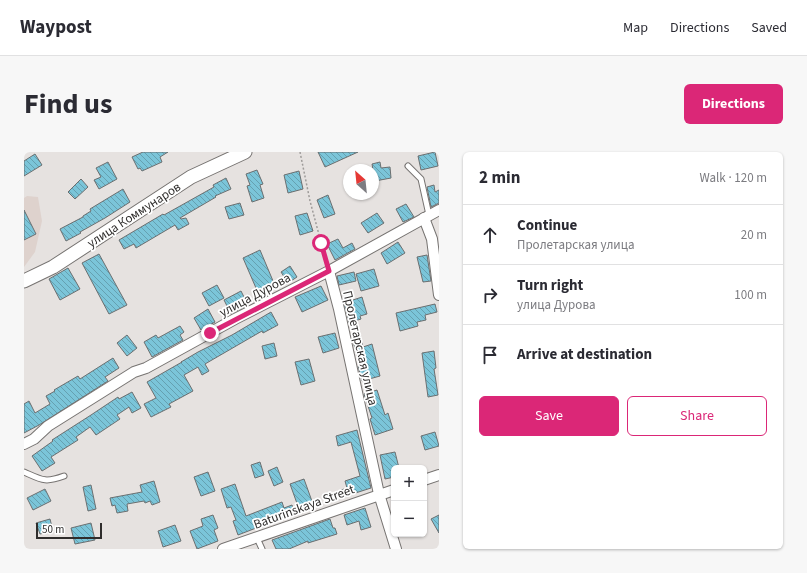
<!DOCTYPE html>
<meta charset="utf-8">
<style>
body{margin:0;font-family:"Source Sans 3",sans-serif;background:#f7f7f7;color:#2b2b33}
.controls{position:absolute;right:12px;bottom:12px;display:grid;overflow:hidden;border-radius:6px;box-shadow:0 1px 3px #0004}
.controls button{width:36px;height:36px;display:grid;place-items:center;padding:0;border:0;border-bottom:1px solid #e1e1e2;background:#fff;color:#2b2b33;font:20px sans-serif}
.compass{position:absolute;left:319px;top:12px;width:36px;height:36px;border-radius:50%;background:#fff;box-shadow:0 1px 3px #0004;rotate:333deg}
.scale{position:absolute;left:12px;bottom:10px;width:66px;box-sizing:border-box;padding-left:4px;border:2px solid #2f2d2c;border-top:0;font-size:11px;line-height:14px;white-space:nowrap;color:#2f2d2c;-webkit-text-stroke:3px #fff;paint-order:stroke}
.stop{position:absolute;width:12px;height:12px;margin:-9px;border:3px solid #db2777;border-radius:50%;background:#fff}
.stop.end{background:#db2777;border-color:#fff;box-shadow:0 1px 4px #0008}
.list{margin:0;padding:0;list-style:none}
h2{display:flex;justify-content:space-between;align-items:center;height:52px;margin:0;padding:0 16px;font-size:17px}
h2 small{font-size:13px;font-weight:400;color:#7c7c81}
.list li{display:grid;grid-template-columns:26px 1fr auto;gap:12px;align-items:center;box-sizing:border-box;height:60px;padding:0 16px;border-top:1px solid #e1e1e2}
.list b{display:block;font-size:15px;white-space:nowrap}
.list p{margin:0;font-size:13px;white-space:nowrap;color:#7c7c81}
.list em{font-size:13px;font-style:normal;color:#7c7c81}
.actions{display:flex;gap:8px;padding:12px 16px}
.actions a{flex:1;padding:9px 0;border:1px solid #db2777;border-radius:6px;text-align:center;font-size:14px;color:#db2777}
.actions .main{background:#db2777;color:#fff}
.icon{flex:none;width:22px;height:22px;fill:none;stroke:currentColor;stroke-width:2;stroke-linecap:round;stroke-linejoin:round}
.map{position:relative;flex:none;width:415px;height:397px;overflow:hidden;border-radius:6px}
header{display:flex;align-items:center;gap:24px;box-sizing:border-box;height:56px;padding:0 20px;background:#fff;border-bottom:1px solid #e1e1e2}
header strong{font-size:19px}
nav{display:flex;gap:22px;margin-inline-start:auto;font-size:14px}
.intro{display:flex;align-items:center;justify-content:space-between;box-sizing:border-box;height:96px;padding:0 24px}
h1{margin:0;font-size:28px}
.button{padding:10px 18px;border-radius:6px;background:#db2777;color:#fff;font-size:14px;font-weight:700}
main{display:flex;gap:24px;padding:0 24px}
aside{flex:1;background:#fff;border-radius:6px;box-shadow:0 1px 3px #0004}
.map>svg:first-child{display:block}
.built{fill:#ded2cd}
.building{fill:url(#building-back-hatch);stroke:#6b6f70}
.lines{fill:none;stroke-linecap:round;stroke-linejoin:round}
.service-casing{stroke:#777472;stroke-width:7}
.minor-casing{stroke:#777472;stroke-width:12}
.tertiary-casing{stroke:#777472;stroke-width:15}
.path{stroke:#9e9b99;stroke-width:1.5;stroke-dasharray:2 2;stroke-linecap:butt}
.service{stroke:#fff;stroke-width:5}
.minor{stroke:#fff;stroke-width:10}
.tertiary{stroke:#fff;stroke-width:13}
.route{stroke:#db2777;stroke-width:5}
.labels{text-anchor:middle;dominant-baseline:central;stroke-width:3.5;stroke-linejoin:round;paint-order:stroke}
.street-label{font-size:13px;fill:#2f2d2c;stroke:#fff}
</style>
<header>
<strong>Waypost</strong>
<nav><a>Map</a><a>Directions</a><a>Saved</a></nav>
</header>
<div class="intro"><h1>Find us</h1><a class="button">Directions</a></div>
<main>
<div class="map">
<svg width="415" height="397" viewBox="0 0 415 397">
<defs>
<pattern id="building-back-hatch" width="6" height="6" patternUnits="userSpaceOnUse"><rect width="6" height="6" fill="#7bc5d9"/><path d="M-1 5l2 2M0 0l6 6M5-1l2 2" fill="none" stroke="#65a0b0"/></pattern>
</defs>
<rect width="100%" height="100%" fill="#e6e2e0"/>
<polygon class="built" points="3,44 14,45 18,69 11,100 0,115 0,46"/>
<g class="building">
<polygon points="119,0 144,0 136,5 138,10 118,19 116,16 114,17 108,5"/>
<polygon points="294,0 334,0 301,15"/>
<polygon points="411,0 414,14 397,18 394,4"/>
<polygon points="11,2 18,13 0,24 0,9"/>
<polygon points="84,10 93,27 75,37 70,28 77,25 72,16"/>
<polygon points="356,10 357,16 366,15 367,26 351,29 348,12"/>
<polygon points="233,18 239,32 236,33 240,46 228,50 223,34 226,33 222,22"/>
<polygon points="275,19 279,37 264,41 260,23"/>
<polygon points="202,26 207,37 191,44 192,45 156,66 157,67 162,66 165,72 154,78 151,73 112,96 110,92 100,97 95,88 139,62 140,63 190,35 189,33"/>
<polygon points="57,27 64,35 51,47 44,40"/>
<polygon points="410,33 411,40 415,38 415,51 407,55 403,35"/>
<polygon points="99,37 106,50 81,66 56,80 57,81 42,89 36,77 59,65 59,64 67,59 66,57"/>
<polygon points="304,43 311,62 300,66 293,48"/>
<polygon points="216,51 220,63 205,67 201,55"/>
<polygon points="382,52 390,65 379,70 372,57"/>
<polygon points="0,58 12,82 0,88"/>
<polygon points="283,61 289,79 276,83 271,64"/>
<polygon points="353,61 360,71 344,81 337,71"/>
<polygon points="314,87 319,96 328,91 331,97 311,108 303,92"/>
<polygon points="374,90 381,101 363,112 357,101"/>
<polygon points="236,98 252,136 235,143 219,106"/>
<polygon points="75,102 103,153 85,162 58,111"/>
<polygon points="403,103 407,129 399,130 393,105"/>
<polygon points="266,114 273,125 264,131 257,120"/>
<polygon points="44,116 56,137 36,148 25,127"/>
<polygon points="350,117 355,134 337,139 332,122"/>
<polygon points="330,120 332,129 315,133 313,124"/>
<polygon points="193,133 200,146 185,154 178,141"/>
<polygon points="297,134 304,148 278,160 271,145"/>
<polygon points="217,139 224,153 207,162 200,148"/>
<polygon points="338,145 343,162 336,164 337,167 325,171 320,151"/>
<polygon points="411,152 413,160 401,163 402,168 393,170 394,174 376,179 372,161"/>
<polygon points="184,157 191,170 177,178 170,166"/>
<polygon points="247,160 254,173 239,181 238,179 181,212 185,219 178,223 174,215 160,223 169,239 145,252 147,255 127,265 120,252 132,246 123,230 158,210 157,210 174,200 208,183"/>
<polygon points="156,174 160,180 156,183 159,188 128,205 120,190 132,183 134,186"/>
<polygon points="311,181 315,196 299,201 294,185"/>
<polygon points="103,183 113,196 103,204 93,191"/>
<polygon points="336,183 339,195 348,192 356,224 338,229 334,214 336,213 328,186"/>
<polygon points="250,191 253,204 241,207 238,194"/>
<polygon points="410,199 412,216 410,217 414,243 404,245 398,201"/>
<polygon points="89,206 95,216 81,225 84,229 15,273 0,281 0,252 5,249 11,261 26,252 22,244 31,239 30,238 54,224 56,227"/>
<polygon points="285,207 291,229 277,233 271,210"/>
<polygon points="353,238 361,263 364,261 369,277 351,283 346,267 348,266 340,242"/>
<polygon points="108,240 117,256 108,261 105,255 93,263 96,267 72,283 66,275 52,285 54,288 27,305 31,311 18,319 8,304 29,289 28,288 67,263 94,245 95,247"/>
<polygon points="333,278 347,336 319,345 317,338 323,336 321,329 336,324 327,290 314,294 312,284"/>
<polygon points="411,280 415,294 401,298 397,284"/>
<polygon points="371,300 375,316 370,316 370,325 361,327 356,303"/>
<polygon points="236,310 240,323 231,326 227,313"/>
<polygon points="253,315 259,330 250,334 244,319"/>
<polygon points="184,320 191,339 177,344 170,325"/>
<polygon points="280,327 289,352 275,357 266,332"/>
<polygon points="130,329 136,350 128,353 126,349 121,351 120,349 103,352 104,359 93,361 91,353 88,354 86,346 118,340 116,333"/>
<polygon points="211,332 222,364 258,350 260,356 268,353 271,361 214,383 209,369 212,368 207,355 203,356 197,337"/>
<polygon points="67,333 72,357 64,359 59,335"/>
<polygon points="21,337 27,349 9,358 3,346"/>
<polygon points="341,356 347,375 337,378 335,369 323,373 320,363"/>
<polygon points="189,363 194,376 190,378 194,389 173,397 166,379 179,374 177,367"/>
<polygon points="415,363 415,381 407,367"/>
<polygon points="26,367 29,379 16,382 12,371"/>
<polygon points="306,367 309,376 311,376 313,382 284,391 284,389 265,397 252,397 248,388"/>
<polygon points="67,371 71,388 51,392 47,376"/>
<polygon points="151,373 157,389 139,395 134,379"/>
</g>
<g class="lines">
<g class="service-casing">
<g id="service">
<polyline points="384,14 397,27 405,63"/>
<path d="M 0,320 C 18,328 21,331 40,324"/>
<polyline points="233,386 238,397"/>
</g>
</g>
<g class="minor-casing">
<g id="minor">
<polyline points="400,66 408,87 415,143"/>
<polyline points="305,119 315,157 355,342 372,397"/>
<polyline points="0,292 10,287 24,274 110,220 122,216 211,167 305,119 415,58"/>
<polyline points="400,328 415,323"/>
<polyline points="199,397 370,338"/>
</g>
</g>
<g class="tertiary-casing">
<polyline id="tertiary" points="0,129 29,115 167,25 221,0"/>
</g>
<polyline class="path" points="276,0 286,49 302,109"/>
<use href="#service" class="service"/>
<use href="#minor" class="minor"/>
<use href="#tertiary" class="tertiary"/>
</g>
<g class="lines">
<polyline class="route" points="186,181 305,119 297,91"/>
</g>
<g class="labels">
<g class="street-label">
<text transform="translate(110 63) rotate(-33)">улица Коммунаров</text>
<text transform="translate(231 143) rotate(-28)">улица Дурова</text>
<text transform="translate(336 196) rotate(77)">Пролетарская улица</text>
<text transform="translate(280 355) rotate(-20)">Baturinskaya Street</text>
</g>
</g>
</svg>
<div class="controls">
<button>+</button>
<button>−</button>
</div>
<svg class="compass" viewBox="-18 -18 36 36"><path d="M0-13l5 13h-10z" fill="#e53935"/><path d="M0 13l5-13h-10z" fill="#7c7c81"/></svg>
<div class="scale">50 m</div>
<div class="stop" style="left:297px;top:91px"></div>
<div class="stop end" style="left:186px;top:181px"></div>
</div>
<aside>
<h2>2 min<small>Walk · 120 m</small></h2>
<ul class="list">
<li><svg class="icon" aria-label="ahead" viewBox="0 0 24 24"><path d="M12 20V5M6 11l6-6 6 6"/></svg><div><b>Continue</b><p>Пролетарская улица</p></div><em>20 m</em></li>
<li><svg class="icon" aria-label="right" viewBox="0 0 24 24"><path d="M7 20v-9h11M14 6l5 5-5 5"/></svg><div><b>Turn right</b><p>улица Дурова</p></div><em>100 m</em></li>
<li><svg class="icon" aria-label="arrive" viewBox="0 0 24 24"><path d="M6 21V4h12l-3 4 3 4H6"/></svg><div><b>Arrive at destination</b></div></li>
</ul>
<div class="actions"><a class="main">Save</a><a>Share</a></div>
</aside>
</main>
